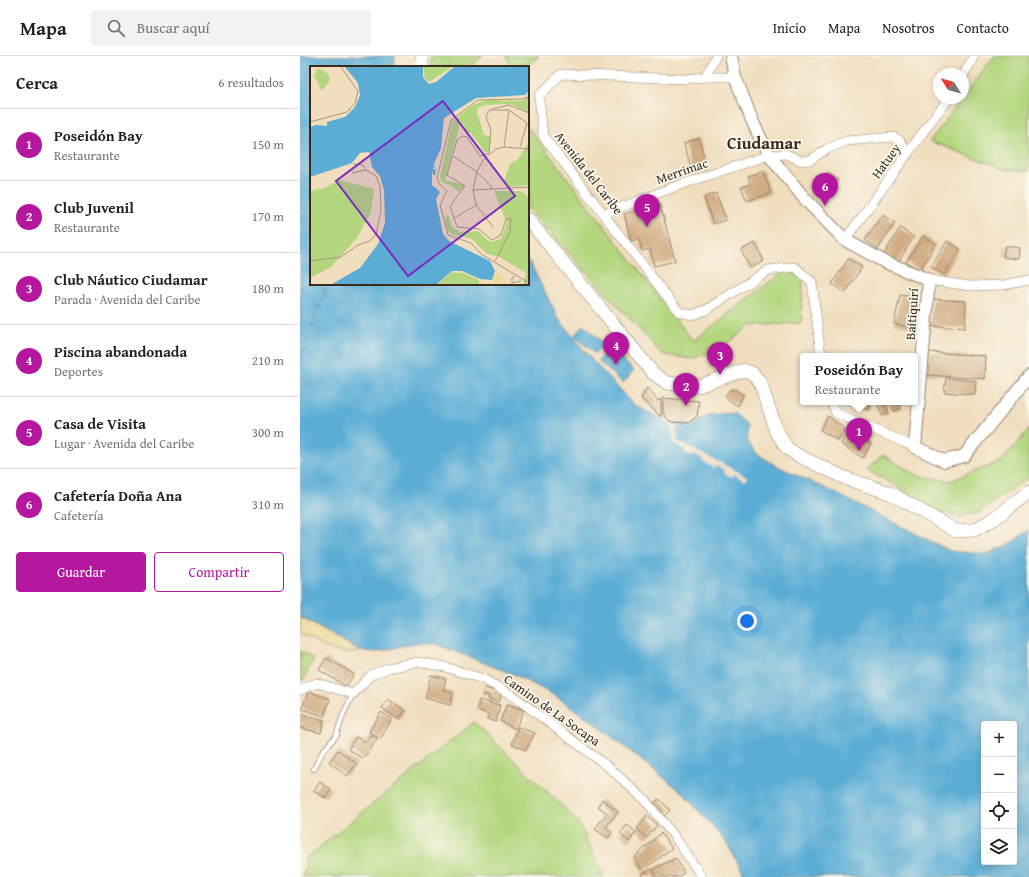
<!DOCTYPE html>
<html lang="es">
<meta charset="utf-8">
<style>
body{margin:0;font-family:"Gentium Book Plus",serif;background:#f2f2f2;color:#222}
.controls{position:absolute;right:12px;bottom:12px;display:grid;overflow:hidden;border-radius:4px;box-shadow:0 2px 10px #0003}
.controls button{width:36px;height:36px;display:grid;place-items:center;padding:0;border:0;border-bottom:1px solid #e0e0e0;background:#fff;color:#222;font:20px sans-serif}
.compass{position:absolute;left:633px;top:12px;width:36px;height:36px;border-radius:50%;background:#fff;box-shadow:0 2px 10px #0003;rotate:307deg}
.you{position:absolute;left:447px;top:565px;width:14px;height:14px;margin:-10px;border:3px solid #fff;border-radius:50%;background:#1a73e8;box-shadow:0 0 0 6px #1a73e833}
.badge{display:grid;place-items:center;width:26px;height:26px;border-radius:50%;background:#b5179e;color:#fff;font-size:13px;font-weight:700}
.pin{position:absolute;translate:-50% -33px;filter:drop-shadow(0 1px 2px #0008)}
.pin::after{content:'';position:absolute;top:21px;width:14px;height:12px;background:inherit;clip-path:polygon(0 0,100% 0,50% 100%)}
.popup{position:absolute;left:500px;top:297px;width:118px;height:52px;box-sizing:border-box;display:grid;place-content:center;border-radius:4px;background:#fff;filter:drop-shadow(0 1px 3px #0005);font-size:13px;white-space:nowrap;color:#767676}
.popup b{font-size:15px;color:#222}
.popup::after{content:'';position:absolute;left:50%;top:100%;margin-left:-8px;border:8px solid transparent;border-top-color:#fff}
.list{margin:0;padding:0;list-style:none}
h2{display:flex;justify-content:space-between;align-items:center;height:52px;margin:0;padding:0 16px;font-size:17px}
h2 small{font-size:13px;font-weight:400;color:#767676}
.list li{display:grid;grid-template-columns:26px 1fr auto;gap:12px;align-items:center;box-sizing:border-box;height:72px;padding:0 16px;border-top:1px solid #e0e0e0}
.list b{display:block;font-size:15px;white-space:nowrap}
.list p{margin:0;font-size:13px;white-space:nowrap;color:#767676}
.list em{font-size:13px;font-style:normal;color:#767676}
.actions{display:flex;gap:8px;padding:12px 16px}
.actions a{flex:1;padding:9px 0;border:1px solid #b5179e;border-radius:4px;text-align:center;font-size:14px;color:#b5179e}
.actions .main{background:#b5179e;color:#fff}
.icon{flex:none;width:22px;height:22px;fill:none;stroke:currentColor;stroke-width:2;stroke-linecap:round;stroke-linejoin:round}
.map{position:relative;flex:none;width:729px;height:821px;overflow:hidden}
header{display:flex;align-items:center;gap:24px;box-sizing:border-box;height:56px;padding:0 20px;background:#fff;border-bottom:1px solid #e0e0e0}
header strong{font-size:19px}
nav{display:flex;gap:22px;margin-inline-start:auto;font-size:14px}
.search{width:280px;height:36px;background:#f2f2f2;display:flex;align-items:center;gap:10px;box-sizing:border-box;padding:0 14px;border-radius:4px;color:#767676;font-size:15px}
main{display:flex}
aside{flex:1;background:#fff}
.map>svg:first-child{display:block}
.green{fill:#b3d67e;stroke:#77804e}
.sand{fill:#eeda9e;stroke:#94825e}
.water{fill:#5badd6;stroke:#4b6c7a;fill-rule:evenodd}
.pier{fill:#f0debe}
.lines{fill:none;stroke-linecap:round;stroke-linejoin:round}
.ferry{stroke:#46585e;stroke-width:1;stroke-dasharray:5 4;stroke-linecap:butt}
.building{fill:#d1ad84}
.service-casing{stroke:#96846e;stroke-width:6}
.minor-casing{stroke:#96846e;stroke-width:10}
.tertiary-casing{stroke:#96846e;stroke-width:14}
.secondary-casing{stroke:#96846e;stroke-width:14}
.service{stroke:#fff;stroke-width:4.5}
.minor{stroke:#fff;stroke-width:9}
.tertiary{stroke:#fff;stroke-width:12}
.secondary{stroke:#fff;stroke-width:13}
.labels{text-anchor:middle;dominant-baseline:central;stroke-width:3.5;stroke-linejoin:round;paint-order:stroke}
.street-label{font-size:13px;fill:#3b2a1e;stroke:#fbf7ec}
.district-label{font-size:17px;font-weight:bold;fill:#3b2a1e;stroke:#fbf7ec}
.inset-river{fill:none;stroke:#5badd6;stroke-width:2}
.inset-road{fill:none;stroke:#a8967e;stroke-width:1}
.view{fill:#7b2cbf;fill-opacity:0.15;stroke:#7b2cbf;stroke-width:2}
.inset-edge{fill:none;stroke:#3b2a1e;stroke-width:2}
</style>
<header>
<strong>Mapa</strong>
<div class="search"><svg class="icon" aria-label="search" viewBox="0 0 24 24"><circle cx="10" cy="10" r="6"/><path d="M15 15l6 6"/></svg>Buscar aquí</div>
<nav><a>Inicio</a><a>Mapa</a><a>Nosotros</a><a>Contacto</a></nav>
</header>
<main>
<aside>
<h2>Cerca<small>6 resultados</small></h2>
<ul class="list">
<li><span class="badge">1</span><div><b>Poseidón Bay</b><p>Restaurante</p></div><em>150 m</em></li>
<li><span class="badge">2</span><div><b>Club Juvenil</b><p>Restaurante</p></div><em>170 m</em></li>
<li><span class="badge">3</span><div><b>Club Náutico Ciudamar</b><p>Parada · Avenida del Caribe</p></div><em>180 m</em></li>
<li><span class="badge">4</span><div><b>Piscina abandonada</b><p>Deportes</p></div><em>210 m</em></li>
<li><span class="badge">5</span><div><b>Casa de Visita</b><p>Lugar · Avenida del Caribe</p></div><em>300 m</em></li>
<li><span class="badge">6</span><div><b>Cafetería Doña Ana</b><p>Cafetería</p></div><em>310 m</em></li>
</ul>
<div class="actions"><a class="main">Guardar</a><a>Compartir</a></div>
</aside>
<div class="map">
<svg width="729" height="821" viewBox="0 0 729 821">
<rect width="100%" height="100%" fill="#fbf7ec"/>
<filter id="ink" filterUnits="userSpaceOnUse"><feTurbulence type="fractalNoise" baseFrequency=".025" numOctaves="2"/><feDisplacementMap in="SourceGraphic" scale="8" xChannelSelector="R" yChannelSelector="G"/><feConvolveMatrix kernelMatrix="1 2 1 2 8 2 1 2 1" color-interpolation-filters="sRGB"/></filter>
<filter id="wash" filterUnits="userSpaceOnUse"><feTurbulence type="fractalNoise" baseFrequency=".012" numOctaves="4" result="noise"/><feDisplacementMap in="SourceGraphic" scale="16" xChannelSelector="R" yChannelSelector="G"/><feGaussianBlur stdDeviation="0.9" result="paint"/><feColorMatrix in="noise" values="0 0 0 0 0 0 0 0 0 0 0 0 0 0 0 0 0 1.4 0 .05"/><feComposite in="paint" operator="in"/></filter>
<g filter="url(#wash)">
<rect width="100%" height="100%" fill="#f0debe"/>
<g class="green">
<polygon points="131,0 183,0 170,11 131,11"/>
<polygon points="206,0 239,0 230,7 211,10"/>
<polygon points="694,0 729,0 729,115 704,113 630,85"/>
<polygon points="228,71 393,285 489,211 503,224 501,267 450,270 420,293 391,303 362,298 228,153"/>
<polygon points="729,373 729,421 679,456 661,461 636,456 595,429 566,414 583,399 616,419 650,425 702,405"/>
<polygon points="0,595 14,603 3,624 0,623"/>
<polygon points="174,666 278,765 304,821 3,821 6,802"/>
</g>
<path class="sand" d="M 0,561 L 61,595 C 43,603 15,587 0,577 Z"/>
<g class="water">
<path d="M 0,0 L 95,0 L 94,11 L 11,11 L 11,228 L 228,228 L 228,203 L 258,262 L 292,304 L 336,350 L 371,368 L 380,365 L 390,371 L 409,359 L 434,357 L 447,369 L 447,385 L 456,397 L 475,409 L 529,434 L 650,495 L 686,498 L 708,489 L 729,474 L 729,821 L 446,821 L 426,786 L 382,736 L 294,667 L 256,640 L 215,619 L 136,588 L 115,587 L 77,596 L 61,595 L 0,561 ZM 684,668 L 714,668 L 714,806 L 684,806 Z"/>
<polygon points="283,269 304,288 295,298 274,280"/>
<polygon points="309,292 334,314 323,327 298,305"/>
</g>
<polygon class="pier" points="375,367 377,385 448,421 445,424 434,418 432,421 424,417 425,414 416,409 414,412 402,405 403,403 394,398 392,401 384,396 385,394 374,388 371,368"/>
<g class="lines">
<g class="ferry">
<polyline points="0,87 11,87"/>
<polyline points="0,305 27,228"/>
</g>
</g>
<g id="blocks">
<g class="building">
<polygon points="399,82 407,112 392,116 384,87"/>
<polygon points="463,115 471,137 447,145 441,131 450,128 448,120"/>
<polygon points="527,116 538,124 527,139 516,131"/>
<polygon points="416,137 426,164 413,168 404,141"/>
<polygon points="360,148 375,205 354,210 350,193 342,195 339,183 331,185 324,158"/>
<polygon points="582,159 595,167 578,193 565,184"/>
<polygon points="600,172 614,181 598,206 584,198"/>
<polygon points="623,180 636,188 620,214 606,206"/>
<polygon points="647,185 660,193 644,219 631,211"/>
<polygon points="455,187 464,205 450,212 441,194"/>
<polygon points="705,190 720,192 719,203 703,201"/>
<polygon points="548,203 562,211 545,237 532,228"/>
<polygon points="600,239 615,241 609,271 594,268"/>
<polygon points="632,243 666,245 665,272 630,270"/>
<polygon points="629,296 686,300 685,323 627,319"/>
<polygon points="646,322 676,325 675,339 644,336"/>
<polygon points="347,332 358,345 361,343 361,361 341,342"/>
<polygon points="434,333 443,339 438,350 425,341 429,334"/>
<polygon points="363,342 399,345 397,360 388,367 371,366 363,358"/>
<polygon points="557,346 571,346 569,354 556,352"/>
<polygon points="577,346 585,346 589,357 582,360"/>
<polygon points="591,346 599,346 601,353 593,355"/>
<polygon points="528,360 545,373 538,385 520,374"/>
<polygon points="546,377 571,387 563,402 541,388"/>
<polygon points="26,602 54,618 46,630 19,614"/>
<polygon points="131,619 146,623 143,634 153,637 150,649 125,642"/>
<polygon points="184,632 202,637 199,646 188,643 189,640 182,638"/>
<polygon points="8,635 30,643 24,660 2,653"/>
<polygon points="88,643 105,654 99,664 82,652"/>
<polygon points="179,644 200,649 196,666 187,663 188,658 177,654"/>
<polygon points="207,648 224,654 215,673 200,665"/>
<polygon points="81,656 92,663 80,683 69,676"/>
<polygon points="0,658 24,664 21,677 0,672"/>
<polygon points="218,671 235,677 226,694 212,688"/>
<polygon points="70,679 77,683 63,703 48,693 56,681 65,686"/>
<polygon points="38,694 57,708 47,720 29,706"/>
<polygon points="20,726 31,733 26,742 14,735"/>
<polygon points="302,743 318,756 306,771 312,776 308,782 295,773 307,757 298,750"/>
<polygon points="359,743 370,754 363,761 351,749"/>
<polygon points="347,760 357,769 347,782 337,773"/>
<polygon points="327,769 336,776 329,786 320,778"/>
<polygon points="361,777 372,792 342,815 335,801"/>
<polygon points="376,802 384,817 377,821 357,821 353,813"/>
<polygon points="351,813 355,821 344,821 342,818"/>
</g>
</g>
</g>
<g filter="url(#ink)">
<use href="#blocks" fill-opacity="0" stroke="#96846e" stroke-width="1"/>
<g class="lines">
<g class="service-casing">
<polyline id="service" points="14,713 23,695 36,680 43,659 53,638"/>
</g>
<g class="minor-casing">
<g id="minor">
<polyline points="416,0 405,21 385,23 261,18 239,40 243,80 379,256 393,259 406,254 468,214 495,211 512,226 521,300"/>
<polyline points="663,20 674,0"/>
<polyline points="405,21 435,21"/>
<polyline points="304,158 374,131 469,99 486,98 501,105 510,104 527,93 546,85 593,81 600,85 607,97"/>
<polyline points="545,184 637,57 650,42"/>
<polyline points="629,224 670,230 704,229 729,224"/>
<polyline points="531,346 536,357 615,391"/>
<polyline points="0,634 17,627 53,638 71,619 88,612 118,606 145,611 183,623 212,639 307,710 345,744 374,780 402,821"/>
</g>
</g>
<g class="tertiary-casing">
<polyline id="tertiary" points="431,0 435,21 454,69 469,99 505,143 545,184 585,206 629,224 615,391 644,405 664,400 729,320"/>
</g>
<g class="secondary-casing">
<g id="secondary">
<polyline points="122,0 122,11"/>
<polyline points="228,163 353,317 367,327 399,330 444,314 452,317 460,326 477,376 487,392 497,399 545,422 590,437 656,475 674,474 694,463 729,436"/>
</g>
</g>
<use href="#service" class="service"/>
<use href="#minor" class="minor"/>
<use href="#tertiary" class="tertiary"/>
<use href="#secondary" class="secondary"/>
</g>
</g>
<g class="labels">
<g class="street-label">
<text transform="translate(586 105) rotate(-54)">Hatuey</text>
<text transform="translate(382 115) rotate(-19)">Merrimac</text>
<text transform="translate(289 117) rotate(52)">Avenida del Caribe</text>
<text transform="translate(612 258) rotate(-86)">Baitiquirí</text>
<text transform="translate(252 654) rotate(35)">Camino de La Socapa</text>
</g>
<g class="district-label">
<text x="464" y="86">Ciudamar</text>
</g>
</g>
<g transform="translate(10 10)">
<rect width="219" height="219" fill="#f0debe"/>
<path d="M 114,1 L 142,1 L 119,16 L 114,10 ZM 8,2 L 18,8 L 20,14 L 12,25 L 4,9 ZM 219,27 L 219,47 L 201,38 L 175,39 L 168,42 L 167,47 L 174,69 L 180,70 L 180,85 L 175,87 L 161,67 L 155,66 L 154,60 L 150,58 L 135,114 L 154,119 L 154,122 L 148,126 L 142,120 L 132,116 L 130,111 L 142,55 L 163,39 L 176,34 L 213,35 ZM 217,79 L 219,79 L 219,119 L 199,121 L 194,115 L 200,98 L 208,93 ZM 30,114 L 64,123 L 61,146 L 47,172 L 21,201 L 0,212 L 0,125 L 14,122 ZM 184,125 L 210,125 L 216,128 L 219,134 L 219,218 L 213,218 L 216,207 L 190,191 L 177,188 L 162,173 L 141,168 L 136,163 L 135,149 L 139,150 L 142,161 L 150,166 L 168,165 L 180,176 L 191,173 L 197,157 ZM 142,206 L 153,207 L 169,214 L 169,218 L 128,218 Z" fill="#b3d67e"/>
<path d="M182 213a6 6 0 1 1 12 0a6 6 0 1 1-12 0Z" fill="#eeda9e"/>
<path d="M 35,1 L 113,1 L 113,11 L 119,18 L 126,16 L 144,1 L 219,1 L 219,25 L 215,29 L 166,32 L 134,52 L 131,82 L 124,98 L 126,103 L 123,100 L 123,103 L 126,104 L 125,109 L 123,109 L 122,104 L 122,119 L 130,126 L 126,133 L 133,168 L 139,175 L 180,195 L 185,205 L 182,214 L 170,213 L 152,205 L 142,205 L 127,218 L 22,218 L 50,202 L 68,178 L 75,157 L 74,124 L 70,110 L 62,101 L 59,86 L 50,87 L 42,97 L 0,111 L 0,61 L 6,59 L 17,60 L 17,56 L 35,51 L 45,41 L 50,29 L 48,17 Z" fill="#5badd6"/>
<path class="inset-river" d="M 19,61 L 40,94 L 46,83 L 52,78 L 130,53 L 105,22 L 95,1M 0,76 L 13,72 L 19,61"/>
<path class="inset-road" d="M 219,31 L 212,33 L 168,34 L 141,54 L 127,112 L 130,119 L 137,125 L 130,139 L 138,169 L 161,177 L 171,188 L 219,217M 182,43 L 199,39 L 219,47M 0,56 L 37,46 L 45,37 L 48,25 L 31,1M 194,81 L 199,44M 143,90 L 167,106 L 181,120 L 181,123M 42,107 L 56,104M 163,124 L 219,121M 143,153 L 166,139M 183,161 L 166,139 L 163,124 L 167,106 L 173,94 L 186,83 L 194,81 L 219,83M 0,195 L 31,191 L 48,179 L 60,175 L 66,168 L 71,145 L 70,120 L 66,110 L 56,104 L 53,99 L 43,98M 185,195 L 200,166 L 201,153 L 196,153 L 191,169 L 182,174 L 169,163 L 147,161 L 140,140 L 155,120 L 137,109 L 147,74 L 152,70 L 157,71 L 170,90 L 179,87 L 181,64 L 176,51 L 179,44 L 199,44 L 217,57 L 210,81M 205,210 L 202,212 L 202,217 L 211,215"/>
<path class="view" d="M 133,35 L 205,130 L 98,210 L 26,115 Z"/>
<rect width="219" height="219" class="inset-edge"/>
</g>
</svg>
<div class="controls">
<button>+</button>
<button>−</button>
<button><svg class="icon" aria-label="locate" viewBox="0 0 24 24"><circle cx="12" cy="12" r="6"/><path d="M12 2v4M12 18v4M2 12h4M18 12h4"/></svg></button>
<button><svg class="icon" aria-label="layers" viewBox="0 0 24 24"><path d="M12 4l9 5-9 5-9-5zM3 14l9 5 9-5"/></svg></button>
</div>
<svg class="compass" viewBox="-18 -18 36 36"><path d="M0-13l5 13h-10z" fill="#e53935"/><path d="M0 13l5-13h-10z" fill="#767676"/></svg>
<div class="you"></div>
<div class="pin badge" style="left:559px;top:395px">1</div>
<div class="popup"><b>Poseidón Bay</b>Restaurante</div>
<div class="pin badge" style="left:386px;top:350px">2</div>
<div class="pin badge" style="left:420px;top:319px">3</div>
<div class="pin badge" style="left:316px;top:309px">4</div>
<div class="pin badge" style="left:347px;top:171px">5</div>
<div class="pin badge" style="left:525px;top:150px">6</div>
</div>
</main>
